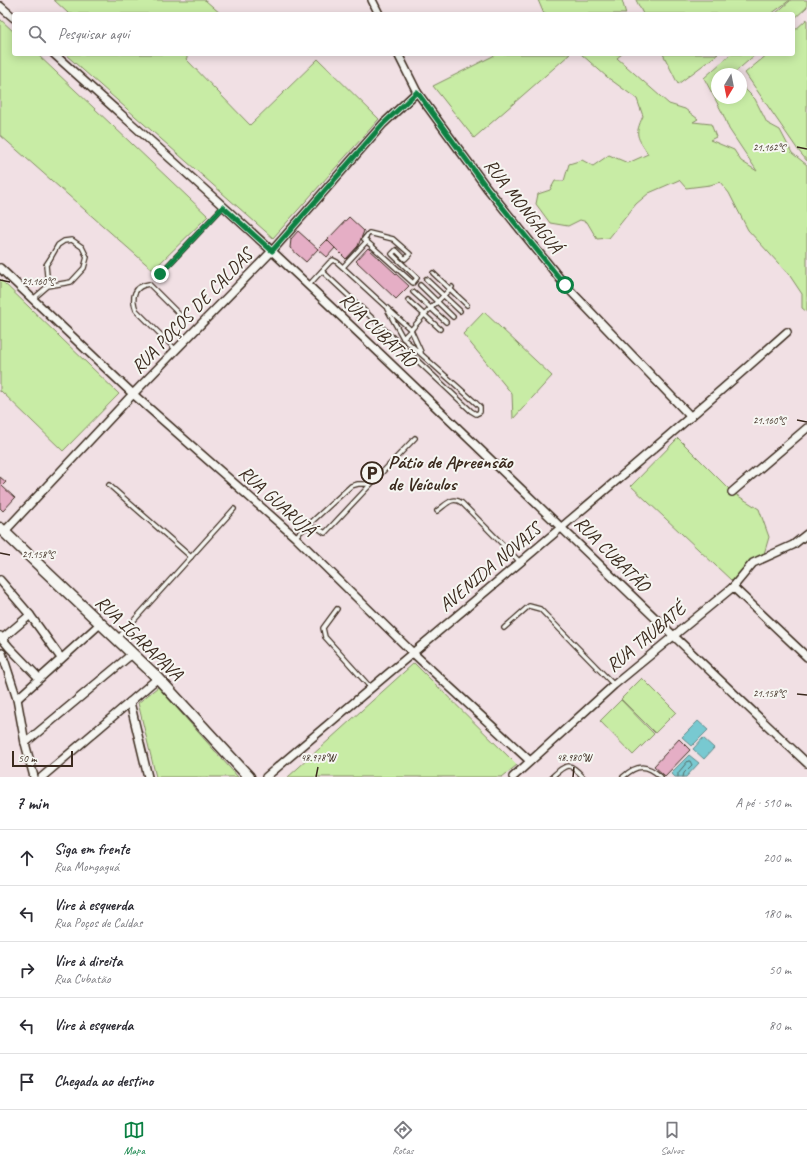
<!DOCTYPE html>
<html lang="pt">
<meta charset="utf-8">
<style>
body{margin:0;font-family:Caveat,sans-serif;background:#f7f7f7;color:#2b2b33}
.compass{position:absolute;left:711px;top:68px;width:36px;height:36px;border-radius:50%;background:#fff;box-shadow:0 2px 10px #0003;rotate:190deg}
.scale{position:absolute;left:12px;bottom:10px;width:61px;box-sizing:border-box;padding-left:4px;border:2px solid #3b2a1e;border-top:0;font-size:11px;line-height:14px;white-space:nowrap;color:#3b2a1e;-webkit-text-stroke:3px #f6f6f2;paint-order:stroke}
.stop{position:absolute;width:12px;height:12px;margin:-9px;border:3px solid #0b8043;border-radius:50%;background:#fff}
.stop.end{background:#0b8043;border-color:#fff;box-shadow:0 1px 4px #0008}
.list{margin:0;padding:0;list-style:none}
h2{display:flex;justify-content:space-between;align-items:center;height:52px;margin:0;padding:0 16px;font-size:17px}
h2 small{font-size:13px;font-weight:400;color:#7c7c81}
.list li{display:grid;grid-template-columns:26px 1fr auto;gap:12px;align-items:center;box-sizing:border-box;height:56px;padding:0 16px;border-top:1px solid #e1e1e2}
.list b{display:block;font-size:15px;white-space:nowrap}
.list p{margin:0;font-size:13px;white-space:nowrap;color:#7c7c81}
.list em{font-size:13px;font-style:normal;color:#7c7c81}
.icon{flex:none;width:22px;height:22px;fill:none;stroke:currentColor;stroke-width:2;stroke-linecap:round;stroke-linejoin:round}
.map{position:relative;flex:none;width:807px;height:777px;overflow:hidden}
.search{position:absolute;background:#fff;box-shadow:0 2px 10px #0003;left:12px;right:12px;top:12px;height:44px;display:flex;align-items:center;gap:10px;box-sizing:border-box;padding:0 14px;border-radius:4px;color:#7c7c81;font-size:15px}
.sheet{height:332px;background:#fff}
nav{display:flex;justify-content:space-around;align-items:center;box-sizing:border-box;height:56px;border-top:1px solid #e1e1e2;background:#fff;font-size:11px;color:#7c7c81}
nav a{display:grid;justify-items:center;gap:2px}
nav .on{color:#0b8043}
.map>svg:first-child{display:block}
.green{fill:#c8eca5;stroke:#828b62}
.water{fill:#78c9d1;stroke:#608989}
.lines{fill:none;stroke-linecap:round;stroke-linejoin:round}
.shore{stroke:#536a66;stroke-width:1}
.building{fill:#e5aec5;stroke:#3b2a1e}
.lane-casing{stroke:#3b2a1e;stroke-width:6}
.street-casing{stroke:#3b2a1e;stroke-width:10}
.secondary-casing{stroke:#3b2a1e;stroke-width:13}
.lane{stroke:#f6f6f2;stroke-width:3.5}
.street{stroke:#f6f6f2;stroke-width:7}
.secondary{stroke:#f6f6f2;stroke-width:10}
.route{stroke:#0b8043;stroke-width:5}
.ticks{fill:none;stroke:#3b2a1e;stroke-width:1.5}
.labels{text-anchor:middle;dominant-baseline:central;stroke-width:4;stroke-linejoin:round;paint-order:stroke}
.street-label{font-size:19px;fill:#3b2a1e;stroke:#f6f6f2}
.poi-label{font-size:19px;font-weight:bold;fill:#3b2a1e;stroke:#f6f6f2;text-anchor:start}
.ticks-label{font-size:10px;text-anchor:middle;fill:#3b2a1e;stroke:#f6f6f2;stroke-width:4;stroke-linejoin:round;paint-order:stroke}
</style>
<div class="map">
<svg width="807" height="777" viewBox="0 0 807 777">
<rect width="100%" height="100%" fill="#f1e0e4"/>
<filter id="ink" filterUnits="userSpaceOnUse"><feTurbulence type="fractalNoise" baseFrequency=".025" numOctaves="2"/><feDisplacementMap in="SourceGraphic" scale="8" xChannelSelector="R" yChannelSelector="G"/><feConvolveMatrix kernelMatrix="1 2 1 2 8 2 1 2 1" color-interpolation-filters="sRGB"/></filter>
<g filter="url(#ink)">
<g class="green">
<polygon points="54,0 205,0 221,14 69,14"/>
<polygon points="538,0 622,0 626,14 544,14"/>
<polygon points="636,0 790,0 771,14 643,14"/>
<polygon points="791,0 807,0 807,7 793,20 793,14 775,14"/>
<polygon points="0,19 14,32 14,54 37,54 208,216 153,270 0,135"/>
<polygon points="807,19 807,161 798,150 745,73 768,54 793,54 793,32"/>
<polygon points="66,54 189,54 186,59 250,125 318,59 379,119 273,238 66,55"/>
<polygon points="497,54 570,54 474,138 433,86"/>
<path d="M 581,54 L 622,54 L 617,58 L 669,104 L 685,109 L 698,119 L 693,122 L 711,124 L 716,137 L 710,140 L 734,150 L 741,161 L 757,171 L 729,129 L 723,114 L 704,78 L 731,54 L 756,54 L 733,74 L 717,74 L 717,98 L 741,98 L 741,85 L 755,99 L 767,123 L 780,130 L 792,153 L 807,165 L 807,312 L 802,308 L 802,294 L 790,276 L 748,230 L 729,193 L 720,182 L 710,185 L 686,188 L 679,180 L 649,193 L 636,204 L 609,238 L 597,239 L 587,222 L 580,220 L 568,226 L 550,223 L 536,204 L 538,194 L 550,190 L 555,181 L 564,181 L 569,164 L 582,160 L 593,166 L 609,155 L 628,163 L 648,154 C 637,136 634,136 643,116 L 637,99 L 607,77 Z"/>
<polygon points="663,54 718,54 678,84"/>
<polygon points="0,279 119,394 63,451 1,391 0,392"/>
<polygon points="484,312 552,376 513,419 512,394 463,334"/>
<polygon points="678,438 732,492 759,509 769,537 764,554 732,581 631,486"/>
<polygon points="414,663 517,765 502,777 288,777"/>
<polygon points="642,678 676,712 655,733 621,699"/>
<polygon points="158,687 238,777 156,777 138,703"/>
<polygon points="621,700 654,734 633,755 600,721"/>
</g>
<g class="water">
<polygon points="698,721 708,730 692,746 682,737"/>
<polygon points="703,738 714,748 704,759 693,749"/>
<polygon points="689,755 699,763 686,777 675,777 671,773"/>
</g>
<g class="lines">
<polyline class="shore" points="678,777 678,773 688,761 690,761 692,765 684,773 683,777"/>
</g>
<g class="building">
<polygon points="349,217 364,231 358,246 346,259 327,240"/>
<polygon points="298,231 318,249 306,262 290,248 291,239"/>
<polygon points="327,240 335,248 327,257 318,249"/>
<polygon points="368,248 409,286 396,299 356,261"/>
<polygon points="0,477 6,482 2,486 15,498 3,511 0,508"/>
<polygon points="679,739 690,750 665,776 654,766"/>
</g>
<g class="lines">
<g class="lane-casing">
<g id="lane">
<polygon points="369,233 393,239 410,254 405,259 396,250 392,254 417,278 413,283 364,239"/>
<polyline points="343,267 367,241"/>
<polyline points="322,271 471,411 476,414 480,412 480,407 476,403 403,338"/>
<polyline points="433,273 467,305"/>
<polyline points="160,274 223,207"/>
<polyline points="426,279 460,311"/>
<polyline points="420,285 453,317"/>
<polyline points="308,286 330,262 333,260 337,262 411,330 424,315 452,287"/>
<polyline points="413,292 446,322"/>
<polyline points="33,299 48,286 71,282 84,268 87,257 82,247 72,240 64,241 58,245 50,259 46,265 48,286"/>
<polyline points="408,300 440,329"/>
<polyline points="387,309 403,338 411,330 421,352"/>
<path d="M 176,350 L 136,310 C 131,297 134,286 149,284 L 180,315"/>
<polyline points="109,485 191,557"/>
<path d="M 437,511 C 447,504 452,496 462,503 L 520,562"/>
<polyline points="305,528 318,528 325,533 371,484"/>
<polyline points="295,537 351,486 358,484 371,484 415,438"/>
<polyline points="337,609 323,628 325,637 371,688"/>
<polyline points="504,628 529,606 540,609 614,685"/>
<polyline points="118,638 234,509"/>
<path d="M 552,777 C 567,763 569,762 583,777"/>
<path d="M 623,777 C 637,764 647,764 661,777"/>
</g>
</g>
<g class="street-casing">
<g id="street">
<polyline points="372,0 379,14"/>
<polyline points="0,6 14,18"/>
<path d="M 54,54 C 127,120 201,185 274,253 C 453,421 628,594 807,763"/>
<polyline points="398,54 417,92 487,188 565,285 691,417"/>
<polyline points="0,268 133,394 295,537 413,653 530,761"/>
<polyline points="732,492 807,428"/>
<polyline points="4,532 133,394 272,251 383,124 417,92"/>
<polyline points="0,580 30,615 61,658"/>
<polyline points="733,587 807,657"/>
<polyline points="0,636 9,647 39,678"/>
<polyline points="2,639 30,615"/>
<polyline points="2,653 17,699 25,743 34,777"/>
<polyline points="17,699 101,623"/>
<polyline points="130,702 148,777"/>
<polyline points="25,743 132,654"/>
<polyline points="42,777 158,678"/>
<path d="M 266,777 C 440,629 616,484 787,332"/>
<polyline points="513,777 614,685 733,587 753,563 793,545 807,534"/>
</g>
</g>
<g class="secondary-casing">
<polyline id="secondary" points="0,528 158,678 249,777"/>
</g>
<use href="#lane" class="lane"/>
<use href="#street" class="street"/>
<use href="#secondary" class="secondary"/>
</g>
</g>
<g class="lines" filter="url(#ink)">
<polyline class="route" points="160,274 223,207 272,251 383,124 417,92 487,188 565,285"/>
</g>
<path class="ticks" d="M 797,147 L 807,149M 0,280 L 10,282M 797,420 L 807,422M 0,553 L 10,555M 797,694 L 807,695M 316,777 L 318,767M 573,777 L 574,767"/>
<defs>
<g id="parking-ring" transform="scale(1.15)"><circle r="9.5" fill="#f6f6f2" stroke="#3b2a1e" stroke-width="1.5"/><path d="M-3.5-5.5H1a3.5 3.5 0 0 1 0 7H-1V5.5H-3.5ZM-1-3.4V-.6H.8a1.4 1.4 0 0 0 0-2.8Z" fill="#3b2a1e"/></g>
</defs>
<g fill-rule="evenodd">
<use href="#parking-ring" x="372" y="473"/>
</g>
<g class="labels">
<g class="street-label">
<text transform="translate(523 206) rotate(52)">RUA MONGAGUÁ</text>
<text transform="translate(192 311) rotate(-46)">RUA POÇOS DE CALDAS</text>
<text transform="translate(378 330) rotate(44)">RUA CUBATÃO</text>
<text transform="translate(277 501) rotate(42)">RUA GUARUJÁ</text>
<text transform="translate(612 554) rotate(45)">RUA CUBATÃO</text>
<text transform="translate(490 567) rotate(-40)">AVENIDA NOVAIS</text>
<text transform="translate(646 637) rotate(-40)">RUA TAUBATÉ</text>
<text transform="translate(139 638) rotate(44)">RUA IGARAPAVA</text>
</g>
<g class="poi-label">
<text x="388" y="462">Pátio de Apreensão<tspan x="388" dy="22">de Veículos</tspan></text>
</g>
</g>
<g class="ticks-label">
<text x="769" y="151">21.162°S</text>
<text x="38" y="285">21.160°S</text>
<text x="769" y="424">21.160°S</text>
<text x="38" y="558">21.158°S</text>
<text x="769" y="697">21.158°S</text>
<text x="318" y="761">48.978°W</text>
<text x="574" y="761">48.980°W</text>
</g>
</svg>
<svg class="compass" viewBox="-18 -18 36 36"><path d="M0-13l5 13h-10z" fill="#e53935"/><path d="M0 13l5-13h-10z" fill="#7c7c81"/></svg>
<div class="scale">50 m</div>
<div class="stop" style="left:565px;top:285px"></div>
<div class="stop end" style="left:160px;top:274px"></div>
<div class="search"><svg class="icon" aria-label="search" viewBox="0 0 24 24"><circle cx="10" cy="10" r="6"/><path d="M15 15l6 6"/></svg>Pesquisar aqui</div>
</div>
<section class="sheet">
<h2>7 min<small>A pé · 510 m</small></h2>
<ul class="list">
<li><svg class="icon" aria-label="ahead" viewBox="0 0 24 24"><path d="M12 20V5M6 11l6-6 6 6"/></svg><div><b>Siga em frente</b><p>Rua Mongaguá</p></div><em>200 m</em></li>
<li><svg class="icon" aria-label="left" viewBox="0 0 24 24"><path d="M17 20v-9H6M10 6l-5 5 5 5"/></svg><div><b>Vire à esquerda</b><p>Rua Poços de Caldas</p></div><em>180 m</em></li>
<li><svg class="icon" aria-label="right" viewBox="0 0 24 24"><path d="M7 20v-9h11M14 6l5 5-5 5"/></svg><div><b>Vire à direita</b><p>Rua Cubatão</p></div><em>50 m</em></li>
<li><svg class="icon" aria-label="left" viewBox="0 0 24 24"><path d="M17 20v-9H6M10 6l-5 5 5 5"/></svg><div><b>Vire à esquerda</b></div><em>80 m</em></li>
<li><svg class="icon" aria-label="arrive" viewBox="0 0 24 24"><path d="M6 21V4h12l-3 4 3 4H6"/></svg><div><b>Chegada ao destino</b></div></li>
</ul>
</section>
<nav>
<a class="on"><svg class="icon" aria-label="map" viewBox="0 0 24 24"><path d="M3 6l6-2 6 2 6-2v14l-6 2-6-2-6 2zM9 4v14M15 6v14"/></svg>Mapa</a>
<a><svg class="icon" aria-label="directions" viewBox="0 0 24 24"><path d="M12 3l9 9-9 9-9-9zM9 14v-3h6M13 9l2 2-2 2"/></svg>Rotas</a>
<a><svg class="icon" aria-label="saved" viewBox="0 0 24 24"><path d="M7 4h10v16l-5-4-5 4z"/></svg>Salvos</a>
</nav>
